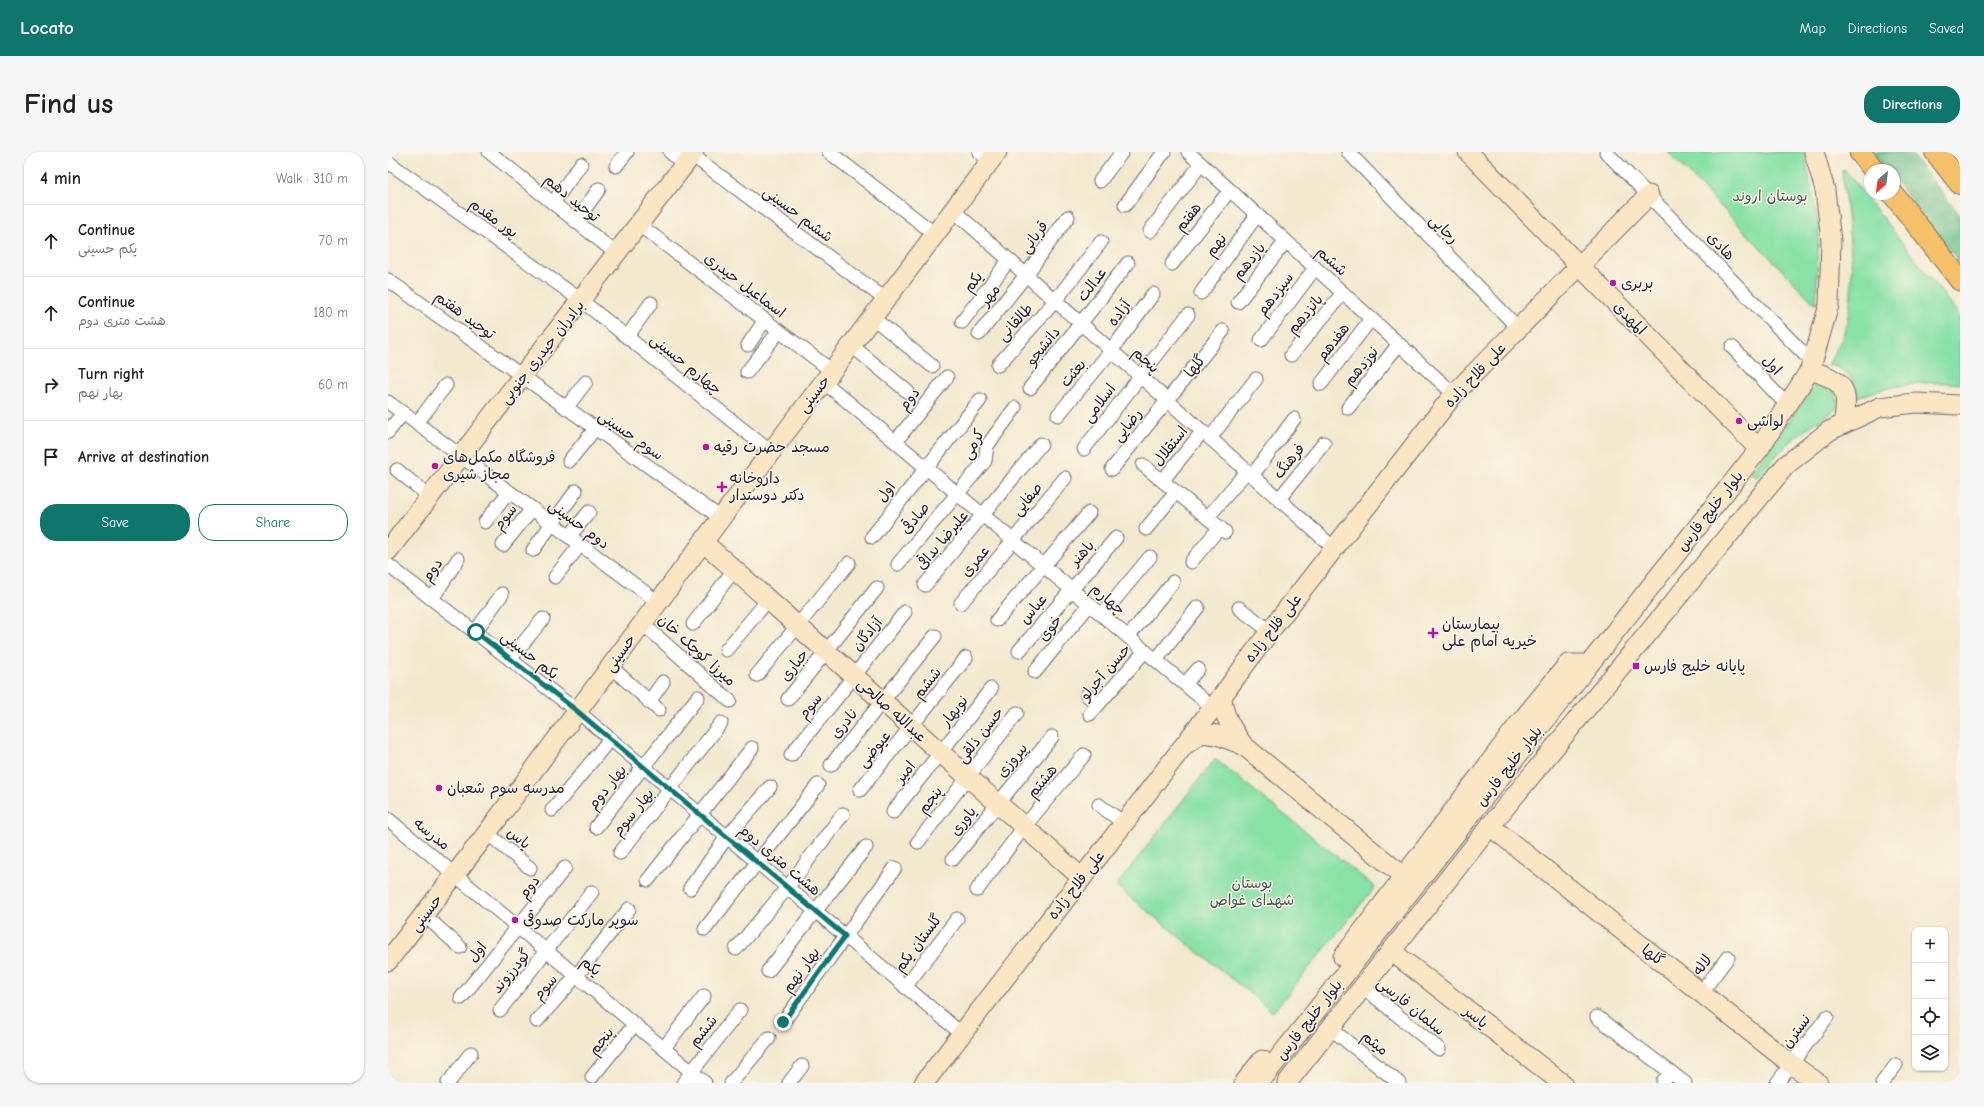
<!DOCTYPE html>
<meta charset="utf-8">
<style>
body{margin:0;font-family:"Comic Neue","Playpen Sans Arabic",sans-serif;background:#f6f6f6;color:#202124}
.controls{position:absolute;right:12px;bottom:12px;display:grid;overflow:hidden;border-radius:8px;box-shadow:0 1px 3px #0004}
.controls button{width:36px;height:36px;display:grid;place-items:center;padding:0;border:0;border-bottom:1px solid #e0e0e0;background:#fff;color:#202124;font:20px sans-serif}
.compass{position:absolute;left:1476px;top:12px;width:36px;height:36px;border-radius:50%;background:#fff;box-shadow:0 1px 3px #0004;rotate:208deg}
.stop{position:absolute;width:12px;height:12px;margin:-9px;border:3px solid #0f766e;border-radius:50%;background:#fff}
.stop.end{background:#0f766e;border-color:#fff;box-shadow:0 1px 4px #0008}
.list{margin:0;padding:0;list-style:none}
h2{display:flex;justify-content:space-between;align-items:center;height:52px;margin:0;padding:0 16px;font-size:17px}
h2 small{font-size:13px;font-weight:400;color:#757577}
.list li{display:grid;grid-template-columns:26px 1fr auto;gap:12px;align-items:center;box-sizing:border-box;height:72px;padding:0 16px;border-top:1px solid #e0e0e0}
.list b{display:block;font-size:15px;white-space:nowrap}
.list p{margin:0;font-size:13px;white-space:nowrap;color:#757577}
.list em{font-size:13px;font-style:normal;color:#757577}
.actions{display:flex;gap:8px;padding:12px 16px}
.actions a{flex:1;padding:9px 0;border:1px solid #0f766e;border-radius:16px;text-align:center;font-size:14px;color:#0f766e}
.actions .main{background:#0f766e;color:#fff}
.icon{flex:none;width:22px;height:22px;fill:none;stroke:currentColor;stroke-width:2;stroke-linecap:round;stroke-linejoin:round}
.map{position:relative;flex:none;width:1572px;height:931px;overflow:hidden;border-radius:16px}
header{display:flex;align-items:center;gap:24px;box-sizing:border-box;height:56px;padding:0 20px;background:#0f766e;color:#fff}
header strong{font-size:19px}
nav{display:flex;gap:22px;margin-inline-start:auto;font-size:14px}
.intro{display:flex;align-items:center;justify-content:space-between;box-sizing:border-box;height:96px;padding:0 24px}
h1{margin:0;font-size:28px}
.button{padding:10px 18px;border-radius:16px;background:#0f766e;color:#fff;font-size:14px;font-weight:700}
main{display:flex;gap:24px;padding:0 24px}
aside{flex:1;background:#fff;border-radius:16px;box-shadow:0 1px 3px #0004}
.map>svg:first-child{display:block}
.green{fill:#88e1a6;stroke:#558270}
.forest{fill:#6ebf8b;stroke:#487063}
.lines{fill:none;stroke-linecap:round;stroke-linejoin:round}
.street-casing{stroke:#6b686f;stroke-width:15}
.secondary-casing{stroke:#6b686f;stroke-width:21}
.primary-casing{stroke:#6b686f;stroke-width:23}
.highway-casing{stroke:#6b686f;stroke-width:24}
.street{stroke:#fff;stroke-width:13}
.secondary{stroke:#fbe6c4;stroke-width:19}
.primary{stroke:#f6c06b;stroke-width:21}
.highway{stroke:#f6c06b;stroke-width:22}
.route{stroke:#0f766e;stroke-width:5}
.poi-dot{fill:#b5179e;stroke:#fcf5e5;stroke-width:1.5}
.labels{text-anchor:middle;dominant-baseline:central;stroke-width:3;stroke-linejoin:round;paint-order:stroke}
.park-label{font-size:15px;fill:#415b5b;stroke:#fcf5e5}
.street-label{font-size:15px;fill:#22223b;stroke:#fcf5e5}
.poi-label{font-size:15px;fill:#22223b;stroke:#fcf5e5;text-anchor:start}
</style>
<header>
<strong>Locato</strong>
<nav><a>Map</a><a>Directions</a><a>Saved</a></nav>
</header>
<div class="intro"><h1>Find us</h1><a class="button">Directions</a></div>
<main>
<aside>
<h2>4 min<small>Walk · 310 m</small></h2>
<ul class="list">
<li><svg class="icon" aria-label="ahead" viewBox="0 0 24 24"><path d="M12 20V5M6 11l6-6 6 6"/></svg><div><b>Continue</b><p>یکم حسینی</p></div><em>70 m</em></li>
<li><svg class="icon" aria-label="ahead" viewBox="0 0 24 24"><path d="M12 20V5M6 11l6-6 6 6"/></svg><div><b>Continue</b><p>هشت متری دوم</p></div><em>180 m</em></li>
<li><svg class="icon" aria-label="right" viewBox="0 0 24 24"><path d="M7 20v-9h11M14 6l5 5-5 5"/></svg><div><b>Turn right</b><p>بهار نهم</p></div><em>60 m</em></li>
<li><svg class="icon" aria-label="arrive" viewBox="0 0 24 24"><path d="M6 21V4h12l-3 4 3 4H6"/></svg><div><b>Arrive at destination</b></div></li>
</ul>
<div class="actions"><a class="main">Save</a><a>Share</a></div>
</aside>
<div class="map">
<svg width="1572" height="931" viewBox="0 0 1572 931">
<rect width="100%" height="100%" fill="#fcf5e5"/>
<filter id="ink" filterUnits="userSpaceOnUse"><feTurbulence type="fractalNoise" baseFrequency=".025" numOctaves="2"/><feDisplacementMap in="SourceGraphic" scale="8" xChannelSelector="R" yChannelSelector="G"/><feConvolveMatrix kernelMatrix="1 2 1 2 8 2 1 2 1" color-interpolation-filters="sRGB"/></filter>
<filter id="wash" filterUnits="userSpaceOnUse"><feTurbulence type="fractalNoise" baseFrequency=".012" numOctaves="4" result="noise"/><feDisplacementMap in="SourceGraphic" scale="16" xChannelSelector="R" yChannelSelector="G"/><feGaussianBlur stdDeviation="0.9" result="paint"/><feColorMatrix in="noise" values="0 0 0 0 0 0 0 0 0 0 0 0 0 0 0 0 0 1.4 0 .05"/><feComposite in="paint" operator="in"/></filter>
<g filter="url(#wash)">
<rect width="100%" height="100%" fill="#f2e9cf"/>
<g class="green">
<polygon points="1280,0 1416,0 1431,75 1428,153"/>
<path d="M 1457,18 L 1572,164 L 1572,232 C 1536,228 1504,233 1470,245 C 1465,225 1461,218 1440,213 C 1445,204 1450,195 1454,186 C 1473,135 1459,72 1454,19 Z"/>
<path d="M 1433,230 L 1444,233 L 1451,253 C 1444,263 1431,268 1421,275 C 1401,289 1384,307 1369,325 L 1363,321 L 1429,231 Z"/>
<polygon points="827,607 987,735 885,860 728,734"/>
</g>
<polygon class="forest" points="1485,0 1522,0 1570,61 1572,64 1572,111 1506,27 1506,18 1499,18"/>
</g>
<g filter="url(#ink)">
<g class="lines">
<g class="street-casing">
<g id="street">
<polyline points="101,0 229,102"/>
<polyline points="282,0 296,12"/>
<polyline points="441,0 547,82"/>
<polyline points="591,0 603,9"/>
<polyline points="800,0 1066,242"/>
<polyline points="960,0 1130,176"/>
<polyline points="1218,0 1425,211"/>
<polyline points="304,3 497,147"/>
<polyline points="0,10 194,149 383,300"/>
<polyline points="228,14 239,0"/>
<polyline points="712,29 734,0"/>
<polyline points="165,51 193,12"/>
<polyline points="737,53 776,0"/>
<polyline points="566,59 947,397"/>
<polyline points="188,69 211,37"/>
<polyline points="250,72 444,219"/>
<polyline points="762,79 813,12"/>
<polyline points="784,112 842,38"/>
<polyline points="0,128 333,366"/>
<polyline points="813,141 869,63"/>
<polyline points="850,150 898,89"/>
<polyline points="484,165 544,214"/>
<polyline points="574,170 621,108"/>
<polyline points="591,182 638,123 680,65"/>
<polyline points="239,185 263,151"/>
<polyline points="873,188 927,116"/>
<polyline points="360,193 377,168"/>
<polyline points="463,193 520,240"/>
<polyline points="1344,195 1400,254"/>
<polyline points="903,203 955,141"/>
<polyline points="610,213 667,149 713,90"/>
<polyline points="359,220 391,179"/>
<polyline points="436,230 825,556"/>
<polyline points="933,232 983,167"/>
<polyline points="642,236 740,111"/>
<polyline points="0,250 270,450"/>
<polyline points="178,256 198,230"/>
<polyline points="960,256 1011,192"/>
<polyline points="670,263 723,199 765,142"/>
<polyline points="29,271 58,233"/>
<polyline points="0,280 15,261"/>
<polyline points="822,286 868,227"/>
<polyline points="508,289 559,225"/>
<polyline points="696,297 800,163"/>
<polyline points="181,309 207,277"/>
<polyline points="755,313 837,380"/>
<polyline points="724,317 835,179"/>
<polyline points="9,318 42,345"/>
<polyline points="864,324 906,267"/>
<polyline points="775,328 814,280"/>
<polyline points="891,347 936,291"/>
<polyline points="820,365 859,319"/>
<polyline points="97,370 121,340"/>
<polyline points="758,377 788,340"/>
<polyline points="181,385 201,360"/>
<polyline points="484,385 592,248"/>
<polyline points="115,393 144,357"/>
<polyline points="145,398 188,339"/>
<polyline points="803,410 832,375"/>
<polyline points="510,412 597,309 599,294 627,256"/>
<polyline points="0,413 189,559 574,882"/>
<polyline points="167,425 192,393"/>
<polyline points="537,433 653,292"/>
<polyline points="44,447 70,407"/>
<polyline points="573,451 677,326"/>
<polyline points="851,456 882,479"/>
<polyline points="714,463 762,405"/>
<polyline points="609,468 701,361"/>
<polyline points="254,471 342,549"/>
<polyline points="305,472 346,418"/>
<polyline points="87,480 114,442"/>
<polyline points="740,485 785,430"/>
<polyline points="338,498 380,448"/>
<polyline points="631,499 728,386"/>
<polyline points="122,507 155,467"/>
<polyline points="768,508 810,455"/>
<polyline points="222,514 271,558"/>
<polyline points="647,520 702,452"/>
<polyline points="369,523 461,411"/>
<polyline points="797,532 810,517"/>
<polyline points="699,543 710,553"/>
<polyline points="400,547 489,436"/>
<polyline points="261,550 275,530"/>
<polyline points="702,562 757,499"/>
<polyline points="403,603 517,460"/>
<polyline points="443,613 547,484"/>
<polyline points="472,638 578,506"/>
<polyline points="711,653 736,671"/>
<polyline points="164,658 222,587"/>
<polyline points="505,660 603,537"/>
<polyline points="0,667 317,931"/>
<polyline points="208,675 310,545"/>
<polyline points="99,681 142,716"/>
<polyline points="530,690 629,561"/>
<polyline points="232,701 333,571"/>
<polyline points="565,707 664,585"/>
<polyline points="260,728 364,596"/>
<polyline points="302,736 339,685 382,635"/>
<polyline points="589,738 636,675 696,603"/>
<polyline points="36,763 72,795"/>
<polyline points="317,777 430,633"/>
<polyline points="348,797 399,736 455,662"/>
<polyline points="380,819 478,695"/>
<polyline points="517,835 569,767"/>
<polyline points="975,835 1051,897"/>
<polyline points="1313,841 1340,805"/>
<polyline points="73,846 177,716"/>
<polyline points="112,858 204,740"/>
<polyline points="1209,865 1297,931"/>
<polyline points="149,869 189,823 241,757"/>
<polyline points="395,870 507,716"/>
<polyline points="942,876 1011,931"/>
<polyline points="276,896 316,844"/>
<polyline points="204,925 247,872"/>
<polyline points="1275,929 1284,921"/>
<polyline points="60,931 83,901"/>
<polyline points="295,931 352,858"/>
<polyline points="343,931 381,886"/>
<polyline points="401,931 414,914"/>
<polyline points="1389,931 1439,865"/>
<polyline points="1494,931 1508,913"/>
</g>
</g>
<g class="secondary-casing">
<g id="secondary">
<polyline points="1080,0 1371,297"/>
<path d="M 1422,218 C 1456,229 1462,236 1455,272"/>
<polyline points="315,390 694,726"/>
<polyline points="0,399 306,0"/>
<path d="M 834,544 C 835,564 844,577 855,593 L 1015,724"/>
<polyline points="800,591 813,581 829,583 855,593"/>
<polyline points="1102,674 1403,912 1430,931"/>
<polyline points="1003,799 1174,931"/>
<polyline points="955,805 1130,573 1180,512 1201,512"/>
<polyline points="0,809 99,681 315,390 609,0"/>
<polyline points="536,931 834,544 882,479 1066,242 1261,43"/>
<polyline points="856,931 874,908"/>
<polyline points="871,931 1371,297 1422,218 1441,153 1443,89 1437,38 1426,0"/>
<polyline points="899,931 1102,674 1398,313 1441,279 1492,255 1528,251 1572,253"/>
</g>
</g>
<g class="primary-casing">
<g id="primary">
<polyline points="1472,0 1486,18"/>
<polyline points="1505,42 1572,128"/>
</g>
</g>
<g class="highway-casing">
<polyline id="highway" points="1548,0 1572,31"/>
</g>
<use href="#street" class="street"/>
<use href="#secondary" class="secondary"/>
<use href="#primary" class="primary"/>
<use href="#highway" class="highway"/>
</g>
</g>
<g class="lines" filter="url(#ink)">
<polyline class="route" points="88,480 189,559 457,784 395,870"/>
</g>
<g class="poi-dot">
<circle cx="1225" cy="131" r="4"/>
<circle cx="1351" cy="269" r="4"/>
<circle cx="318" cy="295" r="4"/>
<circle cx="47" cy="314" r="4"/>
<path d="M332 329h4v4h4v4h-4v4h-4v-4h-4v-4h4z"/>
<path d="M1043 475h4v4h4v4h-4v4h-4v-4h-4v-4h4z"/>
<rect x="1244" y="510" width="8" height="8" rx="2"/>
<circle cx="51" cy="636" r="4"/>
<circle cx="127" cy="768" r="4"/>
</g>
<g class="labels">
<g class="park-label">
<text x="1382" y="44">بوستان اروند</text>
<text x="864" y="731">بوستان<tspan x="864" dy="17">شهدای غواص</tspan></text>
</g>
<g class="street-label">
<text transform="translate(184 46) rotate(39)">توحید دهم</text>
<text transform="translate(410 62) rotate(37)">ششم حسینی</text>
<text transform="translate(800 65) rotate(-52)">هفتم</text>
<text transform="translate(106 66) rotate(36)">پور مقدم</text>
<text transform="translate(1056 77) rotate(46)">رجایی</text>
<text transform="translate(646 85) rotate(-54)">قربانی</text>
<text transform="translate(828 93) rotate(-54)">نهم</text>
<text transform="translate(1333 94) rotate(46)">هادی</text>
<text transform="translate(861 109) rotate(-51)">یازدهم</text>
<text transform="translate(944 109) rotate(42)">ششم</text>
<text transform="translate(585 130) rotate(-53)">یکم</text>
<text transform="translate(704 132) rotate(-53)">عدالت</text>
<text transform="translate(357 133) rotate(37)">اسماعیل حیدری</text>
<text transform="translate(887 142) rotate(-53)">سیزدهم</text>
<text transform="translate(602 143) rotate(-52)">مهر</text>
<text transform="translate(731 161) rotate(-54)">آزاده</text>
<text transform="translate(917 162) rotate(-50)">پانزدهم</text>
<text transform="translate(77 163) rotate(36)">توحید هفتم</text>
<text transform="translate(1242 166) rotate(46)">المهدی</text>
<text transform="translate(627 170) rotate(-48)">طالقانی</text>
<text transform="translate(945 190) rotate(-52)">هفدهم</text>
<text transform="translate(655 194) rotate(-51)">دانشجو</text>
<text transform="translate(154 200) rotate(-52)">برادران حیدری جنوبی</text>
<text transform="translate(758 208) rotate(42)">پنجم</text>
<text transform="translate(298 212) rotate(39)">چهارم حسینی</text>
<text transform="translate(1384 213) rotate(46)">اول</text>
<text transform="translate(807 214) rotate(-51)">گلها</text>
<text transform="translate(973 214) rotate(-51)">نوزدهم</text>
<text transform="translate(685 221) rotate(-50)">بعثت</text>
<text transform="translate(1087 223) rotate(-47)">علی فلاح زاده</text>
<text transform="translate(426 242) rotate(-53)">حسینی</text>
<text transform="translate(521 247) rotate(-52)">دوم</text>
<text transform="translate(711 251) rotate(-53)">اسلامی</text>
<text transform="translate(739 273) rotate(-51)">رضایی</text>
<text transform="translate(243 283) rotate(35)">سوم حسینی</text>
<text transform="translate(585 292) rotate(-62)">کرمی</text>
<text transform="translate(782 294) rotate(-51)">استقلال</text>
<text transform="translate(901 309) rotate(-51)">فرهنگ</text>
<text transform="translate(498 340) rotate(-53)">اول</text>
<text transform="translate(639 347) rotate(-50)">صفایی</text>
<text transform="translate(1322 359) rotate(-52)">بلوار خلیج فارس</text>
<text transform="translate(117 365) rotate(-52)">سوم</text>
<text transform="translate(527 366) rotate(-50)">صادقی</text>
<text transform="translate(191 372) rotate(37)">دوم حسینی</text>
<text transform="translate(554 388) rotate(-50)">علیرضا بداقی</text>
<text transform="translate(694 401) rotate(-48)">باهنر</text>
<text transform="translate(587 409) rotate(-50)">عمری</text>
<text transform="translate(44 418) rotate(-56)">دوم</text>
<text transform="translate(720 447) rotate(40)">چهارم</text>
<text transform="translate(645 457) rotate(-50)">عباس</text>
<text transform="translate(662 476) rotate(-51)">خوی</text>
<text transform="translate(885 476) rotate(-52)">علی فلاح زاده</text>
<text transform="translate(479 482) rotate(-51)">آزادگان</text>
<text transform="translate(309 498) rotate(42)">میرزا کوچک خان</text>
<text transform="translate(232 501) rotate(-54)">حسینی</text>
<text transform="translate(142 503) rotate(38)">یکم حسینی</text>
<text transform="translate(406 513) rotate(-52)">جباری</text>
<text transform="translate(717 520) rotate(-49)">حسن آجرلو</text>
<text transform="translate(539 531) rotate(-52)">ششم</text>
<text transform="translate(422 554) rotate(-51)">سوم</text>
<text transform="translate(504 558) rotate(42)">عبدالله صالحی</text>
<text transform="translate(566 559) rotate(-52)">نوبهار</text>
<text transform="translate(456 571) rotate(-50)">نادری</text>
<text transform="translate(592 583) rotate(-52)">حسن ذلقی</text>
<text transform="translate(486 597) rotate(-50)">عیوضی</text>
<text transform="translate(624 608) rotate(-50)">پیروزی</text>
<text transform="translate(1121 614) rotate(-52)">بلوار خلیج فارس</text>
<text transform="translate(517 620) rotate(-51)">امیر</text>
<text transform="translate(654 629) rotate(-50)">هشتم</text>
<text transform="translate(219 635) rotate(-51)">بهار دوم</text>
<text transform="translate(542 648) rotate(-53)">پنجم</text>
<text transform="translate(245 660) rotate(-51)">بهار سوم</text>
<text transform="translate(575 669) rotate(-52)">یاوری</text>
<text transform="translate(44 682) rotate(39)">مدرسه</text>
<text transform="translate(131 686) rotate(39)">یاس</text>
<text transform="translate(392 708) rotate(40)">هشت متری دوم</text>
<text transform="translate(688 733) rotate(-52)">علی فلاح زاده</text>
<text transform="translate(141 735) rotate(-52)">دوم</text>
<text transform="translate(38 761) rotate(-52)">حسینی</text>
<text transform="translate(530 791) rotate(-53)">گلستان یکم</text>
<text transform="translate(89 800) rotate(-51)">اول</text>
<text transform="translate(1265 803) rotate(38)">گلها</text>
<text transform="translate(1314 813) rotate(-53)">لاله</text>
<text transform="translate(203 814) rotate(40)">یکم</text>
<text transform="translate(413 818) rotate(-54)">بهار نهم</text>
<text transform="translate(123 819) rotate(-51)">گودرزوند</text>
<text transform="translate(157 835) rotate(-49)">سوم</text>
<text transform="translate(1023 854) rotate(39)">سلمان فارسی</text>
<text transform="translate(1088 865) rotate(38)">یاسر</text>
<text transform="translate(921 868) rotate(-52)">بلوار خلیج فارس</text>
<text transform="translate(315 879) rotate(-52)">ششم</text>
<text transform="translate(1408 879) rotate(-53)">نسترن</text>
<text transform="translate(213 889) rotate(-51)">پنجم</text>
<text transform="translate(987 891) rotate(39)">میثم</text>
</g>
<g class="poi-label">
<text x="1233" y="131">بربری</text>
<text x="1359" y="269">لواشی</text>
<text x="326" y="295">مسجد حضرت رقیه</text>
<text x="55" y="305">فروشگاه مکمل‌های<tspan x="55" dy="17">مجاز شیری</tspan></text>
<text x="342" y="326">داروخانه<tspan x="342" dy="17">دکتر دوستدار</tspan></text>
<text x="1054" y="472">بیمارستان<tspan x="1054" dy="17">خیریه امام علی</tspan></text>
<text x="1256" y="514">پایانه خلیج فارس</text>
<text x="59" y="636">مدرسه سوم شعبان</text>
<text x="135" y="768">سوپر مارکت صدوقی</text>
</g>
</g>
</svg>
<div class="controls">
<button>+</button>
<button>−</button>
<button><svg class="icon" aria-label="locate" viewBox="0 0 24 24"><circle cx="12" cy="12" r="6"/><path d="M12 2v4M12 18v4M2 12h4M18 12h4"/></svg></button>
<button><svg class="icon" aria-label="layers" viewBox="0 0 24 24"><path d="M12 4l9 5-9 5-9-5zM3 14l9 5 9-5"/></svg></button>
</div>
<svg class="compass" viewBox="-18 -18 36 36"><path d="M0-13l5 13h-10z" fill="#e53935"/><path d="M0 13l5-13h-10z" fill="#757577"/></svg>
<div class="stop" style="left:88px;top:480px"></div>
<div class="stop end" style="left:395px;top:870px"></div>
</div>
</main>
